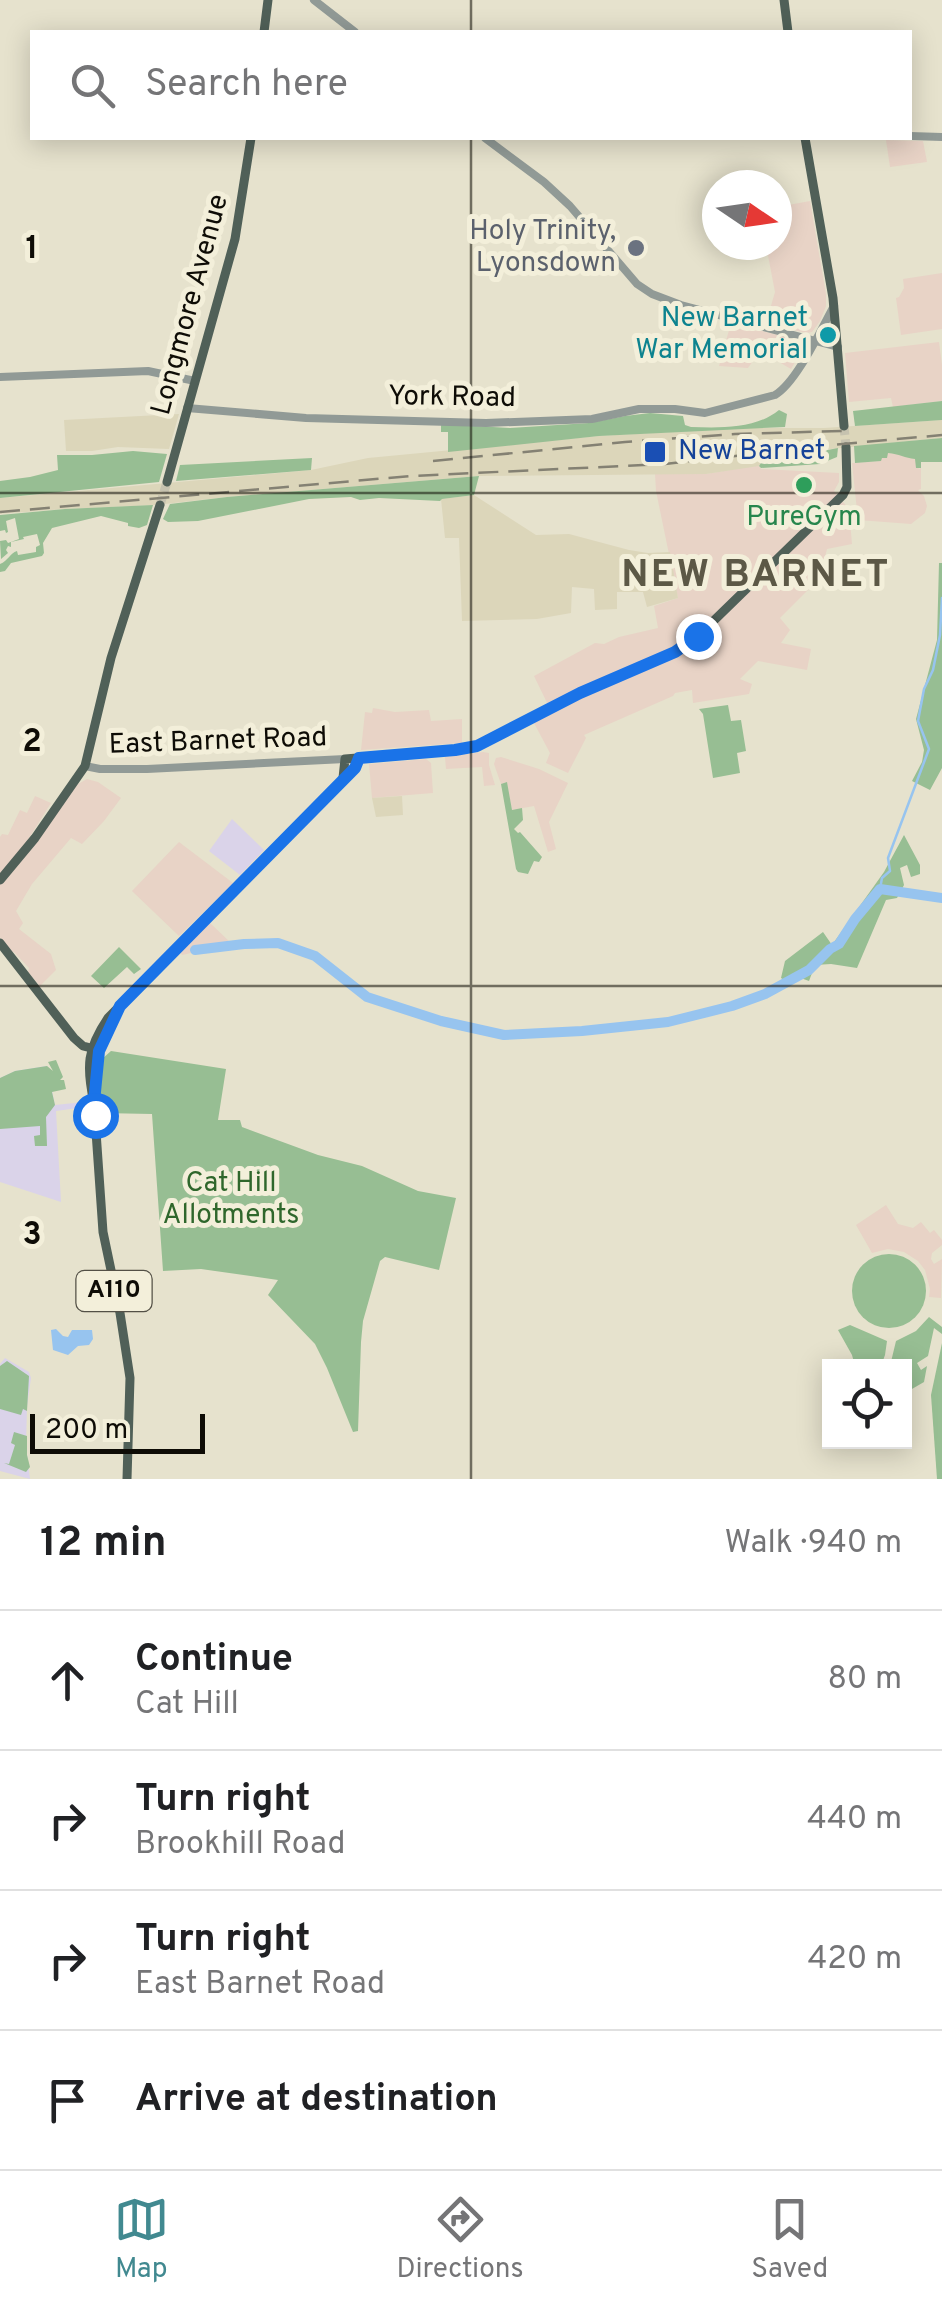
<!DOCTYPE html>
<meta charset="utf-8">
<style>
body{margin:0;font-family:Overpass,sans-serif;background:#f6f6f6;color:#202124}
.controls{position:absolute;right:30px;bottom:30px;display:grid;overflow:hidden;border-radius:0px;box-shadow:0 5px 25px #0003}
.controls button{width:90px;height:90px;display:grid;place-items:center;padding:0;border:0;border-bottom:2px solid #e0e0e0;background:#fff;color:#202124;font:50px sans-serif}
.compass{position:absolute;left:702px;top:170px;width:90px;height:90px;border-radius:50%;background:#fff;box-shadow:0 5px 25px #0003;rotate:103deg}
.scale{position:absolute;left:30px;bottom:25px;width:175px;box-sizing:border-box;padding-left:10px;border:5px solid #0e0c06;border-top:0;font-size:28px;line-height:35px;white-space:nowrap;color:#0e0c06;-webkit-text-stroke:8px #f3efda;paint-order:stroke}
.stop{position:absolute;width:30px;height:30px;margin:-22px;border:8px solid #1a73e8;border-radius:50%;background:#fff}
.stop.end{background:#1a73e8;border-color:#fff;box-shadow:0 2px 10px #0008}
.list{margin:0;padding:0;list-style:none}
h2{display:flex;justify-content:space-between;align-items:center;height:130px;margin:0;padding:0 40px;font-size:42px}
h2 small{font-size:32px;font-weight:400;color:#757577}
.list li{display:grid;grid-template-columns:65px 1fr auto;gap:30px;align-items:center;box-sizing:border-box;height:140px;padding:0 40px;border-top:2px solid #e0e0e0}
.list b{display:block;font-size:38px;white-space:nowrap}
.list p{margin:0;font-size:32px;white-space:nowrap;color:#757577}
.list em{font-size:32px;font-style:normal;color:#757577}
.icon{flex:none;width:55px;height:55px;fill:none;stroke:currentColor;stroke-width:2;stroke-linecap:round;stroke-linejoin:round}
.map{position:relative;flex:none;width:942px;height:1479px;overflow:hidden}
.search{position:absolute;background:#fff;box-shadow:0 5px 25px #0003;left:30px;right:30px;top:30px;height:110px;display:flex;align-items:center;gap:25px;box-sizing:border-box;padding:0 35px;border-radius:0px;color:#757577;font-size:38px}
.sheet{height:690px;background:#fff}
nav{display:flex;justify-content:space-around;align-items:center;box-sizing:border-box;height:140px;border-top:2px solid #e0e0e0;background:#fff;font-size:28px;color:#757577}
nav a{display:grid;justify-items:center;gap:5px}
nav .on{color:#418990}
.map>svg:first-child{display:block}
.commercial{fill:#e8d3c6}
.built{fill:#dcd6ba}
.education{fill:#dad3e9}
.green{fill:#97be93}
.water{fill:#97c4ef}
.lines{fill:none;stroke-linecap:round;stroke-linejoin:round}
.stream{stroke:#97c4ef;stroke-width:2.5}
.river{stroke:#97c4ef;stroke-width:10}
.major-tunnel{stroke:#c6c2af;stroke-width:9;stroke-dasharray:9 4.5;stroke-linecap:butt}
.minor{stroke:#919a96;stroke-width:8}
.major{stroke:#506058;stroke-width:9}
.rail{stroke:#848173;stroke-width:2.5;stroke-dasharray:20 10;stroke-linecap:butt}
.route{stroke:#1a73e8;stroke-width:12}
.grid{fill:none;stroke:#0e0c06;stroke-width:2.5;stroke-opacity:0.55}
.worship-dot{fill:#6b7280;stroke:#f3efda;stroke-width:4}
.culture-dot{fill:#0f9aa8;stroke:#f3efda;stroke-width:4}
.transit-dot{fill:#1a4fb4;stroke:#f3efda;stroke-width:4}
.leisure-dot{fill:#2e9e5b;stroke:#f3efda;stroke-width:4}
.labels{text-anchor:middle;dominant-baseline:central;stroke-width:10;stroke-linejoin:round;paint-order:stroke}
.shield{fill:#f3efda;stroke:#535046;stroke-width:2.5}
.shield-label{font-size:25px;font-weight:bold;fill:#0e0c06}
.worship-label{font-size:28px;fill:#5b616d;stroke:#f3efda;text-anchor:end}
.street-label{font-size:28px;fill:#0e0c06;stroke:#f3efda}
.culture-label{font-size:28px;fill:#0d838f;stroke:#f3efda;text-anchor:end}
.transit-label{font-size:28px;fill:#164399;stroke:#f3efda;text-anchor:start}
.leisure-label{font-size:28px;fill:#27864d;stroke:#f3efda}
.park-label{font-size:28px;fill:#2f672c;stroke:#f3efda}
.district-label{font-size:38px;font-weight:bold;letter-spacing:2.5px;fill:#5c5846;stroke:#f3efda}
.grid-label{font-size:32px;text-anchor:middle;font-weight:bold;fill:#0e0c06;stroke:#f3efda;stroke-width:10;stroke-linejoin:round;paint-order:stroke}
</style>
<div class="map">
<svg width="942" height="1479" viewBox="0 0 942 1479">
<rect width="100%" height="100%" fill="#e6e2cd"/>
<g class="commercial">
<polygon points="886,140 923,141 927,162 890,167"/>
<polygon points="810,201 826,294 826,306 820,321 812,332 806,333 766,323 775,292 766,245 777,245 777,207"/>
<polygon points="942,273 942,329 901,335 896,298 899,297 904,288 903,279"/>
<polygon points="731,323 805,342 804,347 791,369 760,351 748,368 719,366"/>
<polygon points="939,342 942,365 942,401 893,407 891,398 849,402 845,353"/>
<polygon points="887,453 904,454 915,459 919,469 921,468 921,489 918,490 924,496 927,506 925,513 911,524 858,520 852,463 880,461 882,458 887,458"/>
<polygon points="759,465 761,469 839,473 839,482 834,491 849,509 852,544 827,549 819,579 780,618 790,630 781,643 811,649 807,670 758,661 740,679 752,684 749,694 693,703 692,690 675,693 673,696 584,735 586,738 568,773 546,763 550,753 534,723 552,713 534,676 595,643 604,644 619,637 658,628 654,606 678,598 656,491 655,474 706,474"/>
<polygon points="373,708 395,712 429,710 431,721 462,719 462,743 361,750 365,712 372,713"/>
<polygon points="483,752 489,753 489,765 495,785 484,786 482,767 446,769 445,757"/>
<polygon points="501,757 539,769 568,783 549,822 556,849 548,852 534,806 512,810 507,783 501,784 494,764 496,758"/>
<polygon points="426,759 431,763 433,793 372,798 369,764"/>
<polygon points="87,779 98,782 121,798 104,821 82,844 71,838 32,884 16,911 23,923 19,929 51,954 56,970 40,986 28,972 29,968 14,952 11,952 0,937 0,880 78,784"/>
<polygon points="35,796 51,803 19,854 0,874 0,837 2,834 8,835 20,810 27,813"/>
<polygon points="179,842 233,883 179,936 132,891"/>
<polygon points="209,922 232,944 182,955 180,952"/>
<polygon points="886,1205 898,1224 913,1228 921,1222 930,1233 934,1230 942,1240 942,1245 932,1253 931,1259 934,1264 942,1259 941,1298 929,1297 930,1289 925,1270 918,1261 904,1252 888,1249 872,1253 856,1225"/>
</g>
<g class="built">
<polygon points="179,414 169,449 118,447 92,451 66,451 64,420"/>
<polygon points="942,420 942,438 811,451 761,463 759,466 706,474 479,476 227,497 156,505 65,509 0,514 0,498 311,470 368,458 599,436 743,428 824,428"/>
<polygon points="474,495 536,535 569,534 629,550 648,553 670,552 678,598 647,607 643,592 617,592 617,609 595,610 594,589 572,587 571,613 537,619 462,621 459,538 445,538 441,499"/>
<polygon points="402,796 403,815 376,817 372,798"/>
</g>
<g class="education">
<polygon points="232,819 264,850 240,875 209,851"/>
<polygon points="47,1066 55,1105 84,1102 85,1107 56,1111 61,1202 0,1182 0,1078 15,1071"/>
<polygon points="5,1358 29,1372 31,1378 27,1406 26,1447 30,1479 0,1471 0,1364"/>
</g>
<g class="green">
<polygon points="942,401 942,420 855,426 853,411"/>
<path d="M 779,410 L 787,414 L 785,427 L 599,436 L 448,452 L 448,432 L 441,432 L 441,424 L 510,428 L 589,423 L 625,416 L 650,413 L 683,416 L 685,425 L 691,427 C 720,428 756,429 779,410 Z"/>
<path d="M 942,438 L 942,462 L 921,462 L 921,468 L 916,468 L 915,459 C 905,458 899,454 888,453 L 887,458 L 882,458 L 881,461 L 855,463 L 854,446 Z"/>
<polygon points="838,448 837,457 820,464 761,468 759,466 761,463"/>
<polygon points="133,451 167,454 159,482 0,498 0,481 30,477 58,470 57,455 92,455"/>
<polygon points="312,458 311,470 176,481 180,465"/>
<polygon points="479,476 474,495 442,499 440,501 379,498 360,500 351,497 309,499 198,521 168,522 163,519 170,504 227,497"/>
<path d="M 153,505 L 147,525 L 139,528 L 128,526 L 128,523 L 101,516 L 52,528 L 43,543 L 44,553 L 42,556 L 11,563 L 5,571 L 0,572 L 0,564 C 8,561 10,553 17,551 L 18,555 L 36,552 L 36,547 L 40,545 L 37,534 L 23,537 L 24,539 L 11,542 L 11,547 L 8,546 L 6,550 L 8,553 L 1,559 L 0,541 L 6,540 L 8,543 L 19,539 L 15,518 L 6,521 L 8,532 L 6,533 L 5,530 L 0,531 L 0,515 L 65,509 Z"/>
<polygon points="939,563 942,563 942,768 930,790 912,781 922,762 924,750 916,719 937,640"/>
<polygon points="728,705 731,721 741,720 746,751 737,753 740,773 713,778 703,714 699,709"/>
<polygon points="507,782 512,810 522,808 523,820 514,829 518,833 520,832 542,857 539,862 534,861 528,874 518,872 516,869 501,784"/>
<polygon points="904,835 920,865 920,874 911,877 907,865 900,868 904,885 897,898 886,900 857,968 831,964 815,965 809,981 795,976 786,981 781,978 785,961 823,932 832,945 884,872"/>
<polygon points="119,947 141,969 134,974 127,967 104,988 91,976"/>
<polygon points="111,1051 226,1069 218,1120 240,1120 242,1127 318,1155 362,1166 418,1191 456,1198 439,1270 385,1257 380,1261 363,1321 361,1342 358,1431 353,1432 327,1368 315,1344 268,1295 278,1280 201,1269 163,1271 152,1114 101,1113 99,1093 102,1059"/>
<polygon points="56,1060 63,1077 60,1080 64,1080 66,1089 52,1092 55,1105 46,1117 47,1146 35,1146 34,1136 40,1135 40,1126 0,1129 0,1078 15,1071 47,1066 53,1071 48,1062"/>
<circle cx="889" cy="1291" r="37"/>
<polygon points="929,1317 942,1327 942,1334 934,1328 928,1356 917,1363 921,1370 927,1366 924,1382 905,1393 904,1366 890,1366 896,1341 916,1331"/>
<polygon points="850,1325 887,1341 885,1355 881,1366 855,1366 852,1355 838,1330"/>
<polygon points="942,1343 942,1479 937,1479 931,1395"/>
<polygon points="7,1361 29,1376 27,1411 23,1409 21,1415 0,1409 0,1366"/>
<polygon points="14,1432 27,1436 27,1455 30,1467 26,1472 4,1463 9,1464 15,1445 11,1443"/>
</g>
<polygon class="water" points="56,1329 63,1336 68,1337 72,1330 92,1330 93,1339 89,1345 78,1346 68,1355 53,1350 51,1330"/>
<g class="lines">
<polyline class="stream" points="880,889 882,878 890,871 888,858 929,749 918,721 924,689 933,670 940,635 942,598"/>
<polyline class="river" points="195,950 244,944 278,943 315,956 367,997 441,1021 504,1035 582,1031 668,1022 732,1006 765,994 809,970 830,949 839,944 855,919 880,889 942,898"/>
<g class="major-tunnel">
<polyline points="844,426 846,447"/>
<polyline points="160,505 167,482"/>
</g>
<g class="minor">
<polyline points="314,0 355,32"/>
<polyline points="910,136 942,137"/>
<polyline points="485,138 544,182 570,206 637,284 652,294 681,305 838,347"/>
<polyline points="0,377 148,371 195,381"/>
<path d="M 187,408 L 306,418 L 486,423 L 592,419 L 639,409 L 675,409 L 705,413 L 775,395 C 797,382 821,329 834,306"/>
<polyline points="85,766 100,769 147,769 345,759"/>
</g>
<g class="major">
<polyline points="784,0 788,32"/>
<polyline points="264,32 268,0"/>
<polyline points="805,138 833,298 844,426"/>
<polyline points="167,482 235,239 251,138"/>
<polyline points="343,778 345,759 455,750 477,746 580,693 675,652 698,636 843,495 847,487 846,447"/>
<polyline points="0,880 35,838 85,766 111,658 160,505"/>
<polyline points="0,943 74,1038 83,1046 91,1048"/>
<polyline points="95,1090 99,1051 111,1023"/>
<path d="M 127,1479 L 130,1378 L 120,1313 L 103,1232 L 94,1103 C 86,1066 87,1049 108,1018 L 355,768 L 359,758"/>
</g>
<g class="rail">
<polyline points="433,461 625,442 735,434 842,431"/>
<polyline points="0,512 411,476 665,464 831,445 942,435"/>
</g>
</g>
<g class="lines">
<polyline class="route" points="95,1115 94,1102 99,1051 120,1006 355,768 359,758 455,750 477,746 580,693 675,652 698,636"/>
</g>
<path class="grid" d="M 471,0 L 471,32M 471,138 L 471,1479M 0,493 L 942,493M 0,986 L 942,986"/>
<circle class="worship-dot" cx="636" cy="248" r="10"/>
<circle class="culture-dot" cx="828" cy="335" r="10"/>
<rect class="transit-dot" x="643" y="440" width="24" height="24" rx="5"/>
<circle class="leisure-dot" cx="804" cy="485" r="10"/>
<g class="labels">
<rect class="shield" x="76.5" y="1271" width="75" height="40" rx="8"/>
<g class="shield-label">
<text x="114" y="1291">A110</text>
</g>
<g class="worship-label">
<text x="616" y="232">Holy Trinity,<tspan x="616" dy="32">Lyonsdown</tspan></text>
</g>
<g class="street-label">
<text transform="translate(191 305) rotate(-75)">Longmore Avenue</text>
<text transform="translate(452 398) rotate(1)">York Road</text>
<text transform="translate(218 742) rotate(-2)">East Barnet Road</text>
</g>
<g class="culture-label">
<text x="808" y="319">New Barnet<tspan x="808" dy="32">War Memorial</tspan></text>
</g>
<g class="transit-label">
<text x="678" y="452">New Barnet</text>
</g>
<g class="leisure-label">
<text x="804" y="518">PureGym</text>
</g>
<g class="park-label">
<text x="231" y="1184">Cat Hill<tspan x="231" dy="32">Allotments</tspan></text>
</g>
<g class="district-label">
<text x="756" y="576">NEW BARNET</text>
</g>
</g>
<g class="grid-label">
<text x="32" y="258">1</text>
<text x="32" y="751">2</text>
<text x="32" y="1244">3</text>
</g>
</svg>
<div class="controls">
<button><svg class="icon" aria-label="locate" viewBox="0 0 24 24"><circle cx="12" cy="12" r="6"/><path d="M12 2v4M12 18v4M2 12h4M18 12h4"/></svg></button>
</div>
<svg class="compass" viewBox="-18 -18 36 36"><path d="M0-13l5 13h-10z" fill="#e53935"/><path d="M0 13l5-13h-10z" fill="#757577"/></svg>
<div class="scale">200 m</div>
<div class="stop" style="left:95px;top:1115px"></div>
<div class="stop end" style="left:698px;top:636px"></div>
<div class="search"><svg class="icon" aria-label="search" viewBox="0 0 24 24"><circle cx="10" cy="10" r="6"/><path d="M15 15l6 6"/></svg>Search here</div>
</div>
<section class="sheet">
<h2>12 min<small>Walk · 940 m</small></h2>
<ul class="list">
<li><svg class="icon" aria-label="ahead" viewBox="0 0 24 24"><path d="M12 20V5M6 11l6-6 6 6"/></svg><div><b>Continue</b><p>Cat Hill</p></div><em>80 m</em></li>
<li><svg class="icon" aria-label="right" viewBox="0 0 24 24"><path d="M7 20v-9h11M14 6l5 5-5 5"/></svg><div><b>Turn right</b><p>Brookhill Road</p></div><em>440 m</em></li>
<li><svg class="icon" aria-label="right" viewBox="0 0 24 24"><path d="M7 20v-9h11M14 6l5 5-5 5"/></svg><div><b>Turn right</b><p>East Barnet Road</p></div><em>420 m</em></li>
<li><svg class="icon" aria-label="arrive" viewBox="0 0 24 24"><path d="M6 21V4h12l-3 4 3 4H6"/></svg><div><b>Arrive at destination</b></div></li>
</ul>
</section>
<nav>
<a class="on"><svg class="icon" aria-label="map" viewBox="0 0 24 24"><path d="M3 6l6-2 6 2 6-2v14l-6 2-6-2-6 2zM9 4v14M15 6v14"/></svg>Map</a>
<a><svg class="icon" aria-label="directions" viewBox="0 0 24 24"><path d="M12 3l9 9-9 9-9-9zM9 14v-3h6M13 9l2 2-2 2"/></svg>Directions</a>
<a><svg class="icon" aria-label="saved" viewBox="0 0 24 24"><path d="M7 4h10v16l-5-4-5 4z"/></svg>Saved</a>
</nav>
